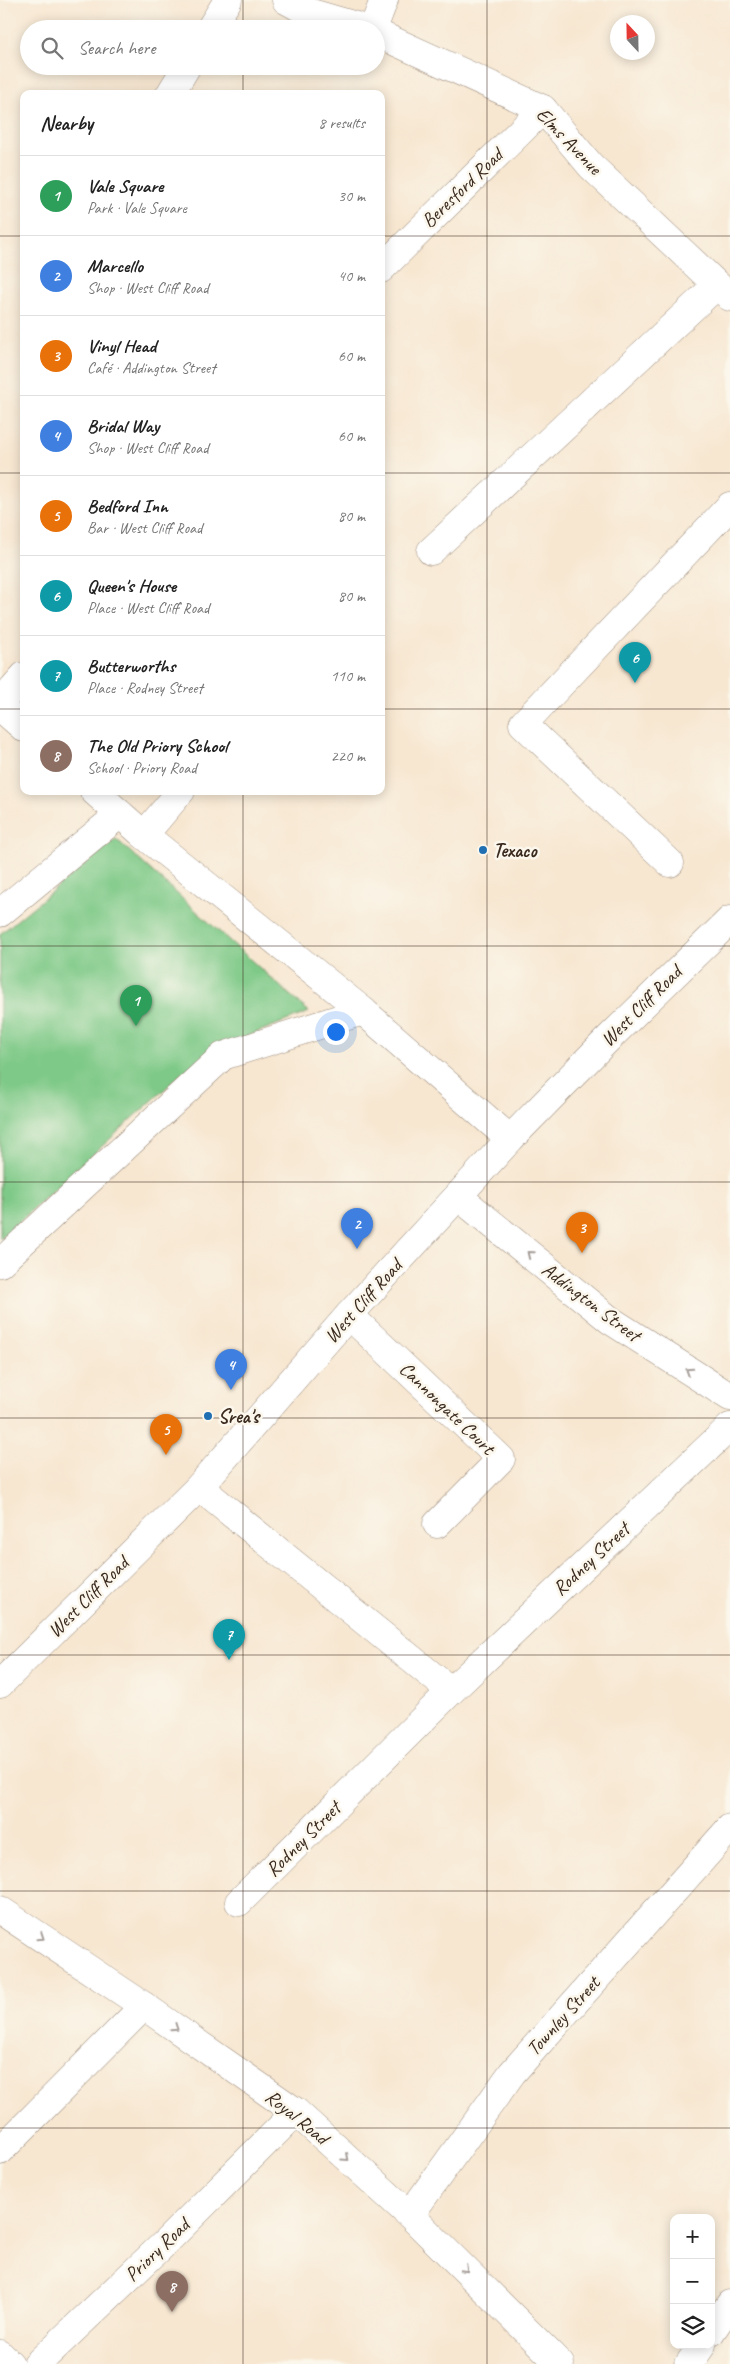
<!DOCTYPE html>
<meta charset="utf-8">
<style>
body{margin:0;font-family:Caveat,sans-serif;background:#f2f2f2;color:#222}
.controls{position:absolute;right:15px;bottom:15px;display:grid;overflow:hidden;border-radius:10px;box-shadow:0 2px 12px #0003}
.controls button{width:45px;height:45px;display:grid;place-items:center;padding:0;border:0;border-bottom:1px solid #e0e0e0;background:#fff;color:#222;font:25px sans-serif}
.compass{position:absolute;left:610px;top:15px;width:45px;height:45px;border-radius:50%;background:#fff;box-shadow:0 2px 12px #0003;rotate:338deg}
.you{position:absolute;left:335px;top:1031px;width:18px;height:18px;margin:-12px;border:4px solid #fff;border-radius:50%;background:#1a73e8;box-shadow:0 0 0 8px #1a73e833}
.badge{display:grid;place-items:center;width:32px;height:32px;border-radius:50%;background:#0f766e;color:#fff;font-size:16px;font-weight:700}
.pin{position:absolute;translate:-50% -41px;filter:drop-shadow(0 1px 2px #0008)}
.pin::after{content:'';position:absolute;top:26px;width:18px;height:15px;background:inherit;clip-path:polygon(0 0,100% 0,50% 100%)}
.list{margin:0;padding:0;list-style:none}
h2{display:flex;justify-content:space-between;align-items:center;height:65px;margin:0;padding:0 20px;font-size:21px}
h2 small{font-size:16px;font-weight:400;color:#767676}
.list li{display:grid;grid-template-columns:32px 1fr auto;gap:15px;align-items:center;box-sizing:border-box;height:80px;padding:0 20px;border-top:1px solid #e0e0e0}
.list b{display:block;font-size:19px;white-space:nowrap}
.list p{margin:0;font-size:16px;white-space:nowrap;color:#767676}
.list em{font-size:16px;font-style:normal;color:#767676}
.icon{flex:none;width:28px;height:28px;fill:none;stroke:currentColor;stroke-width:2;stroke-linecap:round;stroke-linejoin:round}
.map{position:relative;flex:none;width:730px;height:2364px;overflow:hidden}
.search{position:absolute;background:#fff;box-shadow:0 2px 12px #0003;left:20px;top:20px;width:365px;height:55px;display:flex;align-items:center;gap:12px;box-sizing:border-box;padding:0 18px;border-radius:28px;color:#767676;font-size:19px}
.panel{position:absolute;background:#fff;box-shadow:0 2px 12px #0003;left:20px;top:90px;width:365px;height:705px;border-radius:10px}
.map>svg:first-child{display:block}
.green{fill:#7ec987;stroke:#5c7a52}
.lines{fill:none;stroke-linecap:round;stroke-linejoin:round}
.minor-casing{stroke:#998878;stroke-width:29}
.minor{stroke:#fff;stroke-width:28}
.oneway{stroke:#a79f9a}
.grid{fill:none;stroke:#3b2a1e;stroke-width:1;stroke-opacity:0.55}
.poi-dot{fill:#1f6fb2;stroke:#fbf7ec;stroke-width:2}
.labels{text-anchor:middle;dominant-baseline:central;stroke-width:5;stroke-linejoin:round;paint-order:stroke}
.street-label{font-size:20px;fill:#3b2a1e;stroke:#fbf7ec}
.poi-label{font-size:20px;font-weight:bold;fill:#3b2a1e;stroke:#fbf7ec;text-anchor:start}
</style>
<div class="map">
<svg width="730" height="2364" viewBox="0 0 730 2364">
<rect width="100%" height="100%" fill="#fbf7ec"/>
<filter id="ink" filterUnits="userSpaceOnUse"><feTurbulence type="fractalNoise" baseFrequency=".02" numOctaves="2"/><feDisplacementMap in="SourceGraphic" scale="10" xChannelSelector="R" yChannelSelector="G"/><feConvolveMatrix kernelMatrix="1 2 1 2 8 2 1 2 1" color-interpolation-filters="sRGB"/></filter>
<filter id="wash" filterUnits="userSpaceOnUse"><feTurbulence type="fractalNoise" baseFrequency=".0096" numOctaves="4" result="noise"/><feDisplacementMap in="SourceGraphic" scale="20" xChannelSelector="R" yChannelSelector="G"/><feGaussianBlur stdDeviation="1.12" result="paint"/><feColorMatrix in="noise" values="0 0 0 0 0 0 0 0 0 0 0 0 0 0 0 0 0 1.4 0 .05"/><feComposite in="paint" operator="in"/></filter>
<g filter="url(#wash)">
<rect width="100%" height="100%" fill="#f7e7d1"/>
<polygon class="green" points="116,839 309,1012 235,1041 188,1068 0,1239 0,934"/>
</g>
<g filter="url(#ink)">
<g class="lines">
<g class="minor-casing">
<g id="minor">
<polyline points="286,0 308,12 366,29"/>
<polyline points="210,29 228,0"/>
<polyline points="373,29 384,0"/>
<polyline points="376,33 543,109 591,166 730,297"/>
<polyline points="170,94 187,66"/>
<polyline points="381,269 543,109"/>
<polyline points="431,551 717,285"/>
<polyline points="0,703 24,676"/>
<polyline points="0,707 24,728"/>
<polyline points="94,791 144,835 363,1011 510,1139"/>
<polyline points="144,835 181,791"/>
<polyline points="670,863 523,724 730,506"/>
<polyline points="0,913 120,814"/>
<polyline points="459,1197 610,1320 730,1397"/>
<polyline points="0,1263 223,1056 363,1011"/>
<polyline points="349,1315 501,1459 437,1524"/>
<polyline points="199,1487 451,1691"/>
<polyline points="0,1684 199,1487 349,1315 510,1139 605,1042 730,920"/>
<polyline points="239,1902 451,1691 730,1427"/>
<polyline points="0,1910 144,2006 296,2112 410,2215 560,2364"/>
<polyline points="0,2151 144,2006"/>
<polyline points="410,2215 512,2073 730,1828"/>
<polyline points="711,2332 730,2304"/>
<polyline points="0,2354 10,2364"/>
<polyline points="37,2364 166,2242 296,2112"/>
<polyline points="689,2364 702,2345"/>
</g>
</g>
<use href="#minor" class="minor"/>
</g>
<defs><path id="oneway-chevron" d="M-2-3.5L2.5 0L-2 3.5" fill="none" stroke-width="1.6" stroke-linecap="round" stroke-linejoin="round" transform="scale(1.25)"/></defs>
<g class="oneway">
<use href="#oneway-chevron" transform="translate(530 1254) rotate(-141)"/>
<use href="#oneway-chevron" transform="translate(689 1371) rotate(-147)"/>
<use href="#oneway-chevron" transform="translate(41 1937) rotate(34)"/>
<use href="#oneway-chevron" transform="translate(175 2028) rotate(35)"/>
<use href="#oneway-chevron" transform="translate(346 2158) rotate(42)"/>
<use href="#oneway-chevron" transform="translate(465 2269) rotate(45)"/>
</g>
</g>
<path class="grid" d="M 243,0 L 243,29M 487,0 L 487,2364M 243,66 L 243,94M 0,236 L 24,236M 381,236 L 730,236M 0,473 L 24,473M 381,473 L 730,473M 0,709 L 24,709M 381,709 L 730,709M 243,791 L 243,2364M 0,946 L 730,946M 0,1182 L 730,1182M 0,1418 L 730,1418M 0,1655 L 730,1655M 0,1891 L 730,1891M 0,2128 L 730,2128"/>
<g class="poi-dot">
<circle cx="483" cy="850" r="5"/>
<circle cx="208" cy="1416" r="5"/>
</g>
<g class="labels">
<g class="street-label">
<text transform="translate(569 141) rotate(46)">Elms Avenue</text>
<text transform="translate(462 188) rotate(-44)">Beresford Road</text>
<text transform="translate(641 1006) rotate(-45)">West Cliff Road</text>
<text transform="translate(363 1301) rotate(-48)">West Cliff Road</text>
<text transform="translate(591 1302) rotate(37)">Addington Street</text>
<text transform="translate(447 1408) rotate(44)">Cannongate Court</text>
<text transform="translate(591 1559) rotate(-43)">Rodney Street</text>
<text transform="translate(88 1597) rotate(-45)">West Cliff Road</text>
<text transform="translate(303 1839) rotate(-45)">Rodney Street</text>
<text transform="translate(563 2016) rotate(-48)">Townley Street</text>
<text transform="translate(297 2117) rotate(39)">Royal Road</text>
<text transform="translate(157 2250) rotate(-44)">Priory Road</text>
</g>
<g class="poi-label">
<text x="493" y="850">Texaco</text>
<text x="218" y="1416">Srea's</text>
</g>
</g>
</svg>
<div class="controls">
<button>+</button>
<button>−</button>
<button><svg class="icon" aria-label="layers" viewBox="0 0 24 24"><path d="M12 4l9 5-9 5-9-5zM3 14l9 5 9-5"/></svg></button>
</div>
<svg class="compass" viewBox="-18 -18 36 36"><path d="M0-13l5 13h-10z" fill="#e53935"/><path d="M0 13l5-13h-10z" fill="#767676"/></svg>
<div class="you"></div>
<div class="pin badge" style="left:136px;top:1026px;background:#2e9e5b">1</div>
<div class="pin badge" style="left:357px;top:1249px;background:#3f7fe0">2</div>
<div class="pin badge" style="left:582px;top:1253px;background:#e8710a">3</div>
<div class="pin badge" style="left:231px;top:1390px;background:#3f7fe0">4</div>
<div class="pin badge" style="left:166px;top:1455px;background:#e8710a">5</div>
<div class="pin badge" style="left:635px;top:683px;background:#0f9aa8">6</div>
<div class="pin badge" style="left:229px;top:1660px;background:#0f9aa8">7</div>
<div class="pin badge" style="left:172px;top:2312px;background:#8d6e63">8</div>
<div class="search"><svg class="icon" aria-label="search" viewBox="0 0 24 24"><circle cx="10" cy="10" r="6"/><path d="M15 15l6 6"/></svg>Search here</div>
<section class="panel">
<h2>Nearby<small>8 results</small></h2>
<ul class="list">
<li><span class="badge" style="background:#2e9e5b">1</span><div><b>Vale Square</b><p>Park · Vale Square</p></div><em>30 m</em></li>
<li><span class="badge" style="background:#3f7fe0">2</span><div><b>Marcello</b><p>Shop · West Cliff Road</p></div><em>40 m</em></li>
<li><span class="badge" style="background:#e8710a">3</span><div><b>Vinyl Head</b><p>Café · Addington Street</p></div><em>60 m</em></li>
<li><span class="badge" style="background:#3f7fe0">4</span><div><b>Bridal Way</b><p>Shop · West Cliff Road</p></div><em>60 m</em></li>
<li><span class="badge" style="background:#e8710a">5</span><div><b>Bedford Inn</b><p>Bar · West Cliff Road</p></div><em>80 m</em></li>
<li><span class="badge" style="background:#0f9aa8">6</span><div><b>Queen's House</b><p>Place · West Cliff Road</p></div><em>80 m</em></li>
<li><span class="badge" style="background:#0f9aa8">7</span><div><b>Butterworths</b><p>Place · Rodney Street</p></div><em>110 m</em></li>
<li><span class="badge" style="background:#8d6e63">8</span><div><b>The Old Priory School</b><p>School · Priory Road</p></div><em>220 m</em></li>
</ul>
</section>
</div>
